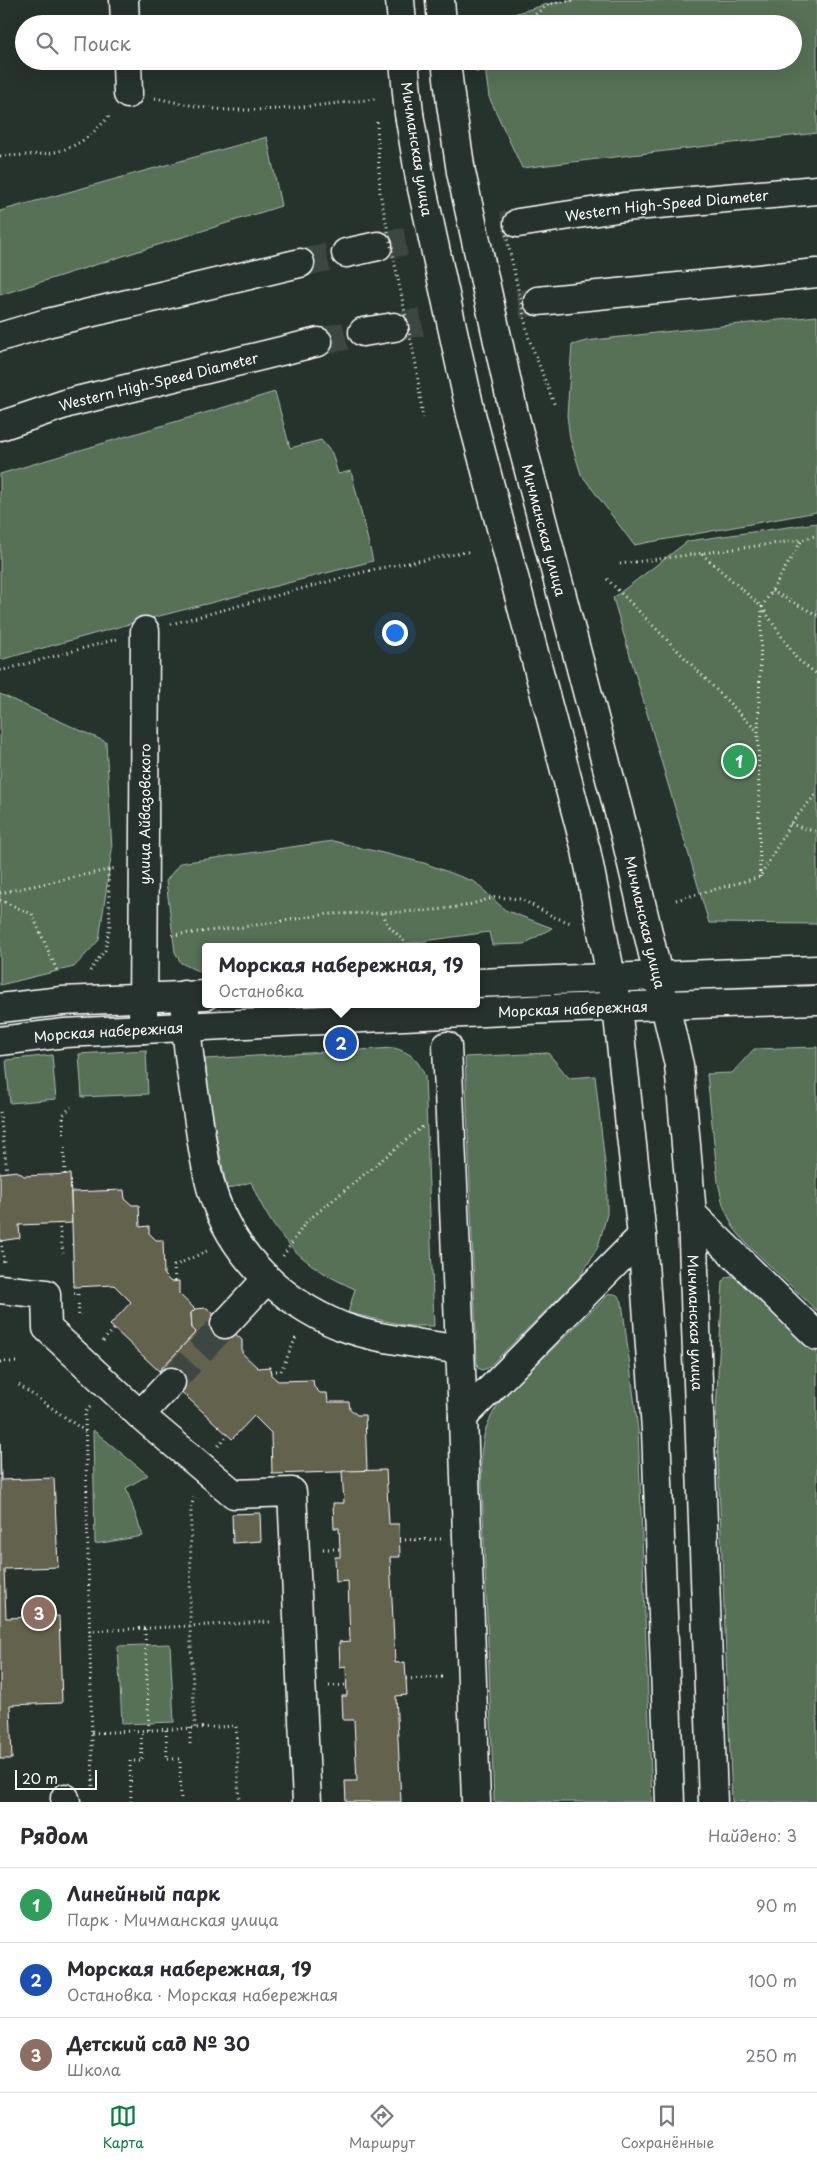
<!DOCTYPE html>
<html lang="ru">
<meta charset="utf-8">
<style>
body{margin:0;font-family:"Playpen Sans",sans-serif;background:#f7f7f7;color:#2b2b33}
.scale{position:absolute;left:15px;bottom:12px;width:82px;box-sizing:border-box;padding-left:5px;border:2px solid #fff;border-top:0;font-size:14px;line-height:18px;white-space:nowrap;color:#fff;-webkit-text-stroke:4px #26332d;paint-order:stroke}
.you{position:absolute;left:394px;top:632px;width:18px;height:18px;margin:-12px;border:4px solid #fff;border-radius:50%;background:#1a73e8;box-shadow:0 0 0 8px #1a73e833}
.badge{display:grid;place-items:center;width:32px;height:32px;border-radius:50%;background:#0b8043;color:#fff;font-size:16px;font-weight:700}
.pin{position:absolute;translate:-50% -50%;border:2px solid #fff;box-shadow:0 1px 5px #0006}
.popup{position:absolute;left:202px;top:943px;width:278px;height:65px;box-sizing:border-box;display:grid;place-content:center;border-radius:5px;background:#fff;filter:drop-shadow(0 1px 4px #0005);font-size:16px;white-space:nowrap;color:#7c7c81}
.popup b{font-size:19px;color:#2b2b33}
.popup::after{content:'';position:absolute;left:50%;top:100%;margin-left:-10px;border:10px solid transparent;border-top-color:#fff}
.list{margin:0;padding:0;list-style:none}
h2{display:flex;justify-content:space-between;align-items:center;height:65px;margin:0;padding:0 20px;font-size:21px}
h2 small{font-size:16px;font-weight:400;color:#7c7c81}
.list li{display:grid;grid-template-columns:32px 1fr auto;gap:15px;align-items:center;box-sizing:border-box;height:75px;padding:0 20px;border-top:1px solid #e1e1e2}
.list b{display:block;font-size:19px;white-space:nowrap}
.list p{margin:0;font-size:16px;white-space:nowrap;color:#7c7c81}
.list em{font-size:16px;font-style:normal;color:#7c7c81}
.icon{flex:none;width:28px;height:28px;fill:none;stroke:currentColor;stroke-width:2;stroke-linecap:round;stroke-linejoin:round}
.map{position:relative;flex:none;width:817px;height:1802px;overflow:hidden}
.search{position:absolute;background:#fff;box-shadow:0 5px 20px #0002;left:15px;right:15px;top:15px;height:55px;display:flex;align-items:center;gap:12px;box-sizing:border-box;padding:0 18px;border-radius:28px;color:#7c7c81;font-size:19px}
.sheet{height:290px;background:#fff}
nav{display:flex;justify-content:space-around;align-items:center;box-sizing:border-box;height:70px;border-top:1px solid #e1e1e2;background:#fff;font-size:14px;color:#7c7c81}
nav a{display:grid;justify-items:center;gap:2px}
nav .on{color:#0b8043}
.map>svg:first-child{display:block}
.green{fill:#567157;stroke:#aab8ab}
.building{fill:#64624e;stroke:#fff}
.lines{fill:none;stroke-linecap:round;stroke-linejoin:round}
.minor-tunnel{stroke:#3c4742;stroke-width:28;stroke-dasharray:28 14;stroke-linecap:butt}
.highway-tunnel{stroke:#3c4742;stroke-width:28;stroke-dasharray:28 14;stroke-linecap:butt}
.minor-casing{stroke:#fff;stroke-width:31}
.major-casing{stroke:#fff;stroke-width:31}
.highway-casing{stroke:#fff;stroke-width:31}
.path{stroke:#fff;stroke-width:3;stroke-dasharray:1 4;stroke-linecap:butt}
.minor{stroke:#26332d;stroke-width:28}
.major{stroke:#26332d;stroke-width:28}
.highway{stroke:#26332d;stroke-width:28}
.major-bridge-casing{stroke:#fff;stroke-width:31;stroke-linecap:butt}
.path-bridge{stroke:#fff;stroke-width:3;stroke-dasharray:1 4;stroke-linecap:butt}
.major-bridge{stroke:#26332d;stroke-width:28}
.labels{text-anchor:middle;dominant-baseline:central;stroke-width:4;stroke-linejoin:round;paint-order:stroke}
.street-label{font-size:14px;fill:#fff;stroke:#26332d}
</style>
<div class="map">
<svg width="817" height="1802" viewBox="0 0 817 1802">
<rect width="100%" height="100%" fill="#26332d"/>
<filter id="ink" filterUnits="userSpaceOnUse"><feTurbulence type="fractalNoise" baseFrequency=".02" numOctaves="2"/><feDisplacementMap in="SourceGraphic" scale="10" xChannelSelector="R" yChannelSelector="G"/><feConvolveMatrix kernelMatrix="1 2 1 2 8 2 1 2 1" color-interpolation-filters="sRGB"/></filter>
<g filter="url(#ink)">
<g class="green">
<polygon points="576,0 817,0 817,133 522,168 489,97 484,61 793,61 793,24 479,24 548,4"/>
<polygon points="267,137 281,206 0,295 0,211"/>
<polygon points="817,316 817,512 634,545 581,474 570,439 567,415 572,345 586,341 664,332"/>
<polygon points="275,392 290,448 321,440 332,453 338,474 351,471 373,561 140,621 0,660 0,474"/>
<polygon points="817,523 817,924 709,923 613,598 688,541"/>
<polygon points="0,694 106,742 112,850 99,940 74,967 0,985"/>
<polygon points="333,841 424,863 475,882 505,910 552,928 524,944 492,945 489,932 382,947 206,947 206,975 181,963 175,952 166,881 180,863"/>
<polygon points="817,1047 817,1311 745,1242 733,1227 723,1205 718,1182 707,1074 732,1073 754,1049"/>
<path d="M 394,1048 C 412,1053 418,1060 425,1076 L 434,1326 L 409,1326 L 348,1313 L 355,1289 C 302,1266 273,1236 251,1182 L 227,1189 L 209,1100 L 205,1059 Z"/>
<polygon points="146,1050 148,1094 82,1097 79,1054"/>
<polygon points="548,1053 569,1078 595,1076 607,1181 607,1214 598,1247 580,1277 488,1368 482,1370 478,1368 477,1363 465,1057"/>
<polygon points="52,1055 56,1099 10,1103 6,1060"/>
<polygon points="731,1276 736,1278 817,1352 817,1802 732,1802 716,1411 723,1281 726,1277"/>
<path d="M 609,1294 C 616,1293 619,1295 622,1302 L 638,1430 L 652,1802 L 494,1802 L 481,1460 C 482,1433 488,1419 503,1397 Z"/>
<polygon points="93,1430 148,1475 126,1488 143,1536 95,1544"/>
<polygon points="170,1644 174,1722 122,1724 118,1646"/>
</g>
<g class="building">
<polygon points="17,1171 24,1176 70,1174 72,1223 19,1225 20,1238 0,1241 0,1173"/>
<polygon points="124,1190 125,1199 132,1205 139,1205 140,1227 149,1226 149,1233 156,1240 163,1240 164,1275 171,1282 179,1281 179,1294 195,1309 191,1313 192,1328 196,1332 159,1371 110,1325 131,1302 114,1285 74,1287 71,1192"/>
<polygon points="207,1308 242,1340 242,1353 258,1368 270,1367 271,1375 278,1381 313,1380 314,1387 320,1393 327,1393 328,1402 349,1402 350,1409 357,1415 365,1415 367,1471 272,1474 271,1433 254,1416 232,1439 159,1371 196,1332 192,1328 191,1313 195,1309"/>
<polygon points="0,1442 1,1480 54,1478 58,1567 4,1569 6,1618 59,1616 62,1703 10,1705 12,1759 0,1759"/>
<polygon points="386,1470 389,1524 399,1524 400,1557 390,1557 395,1663 405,1662 406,1679 407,1695 396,1696 401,1802 346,1802 345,1781 357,1781 354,1720 343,1720 342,1696 347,1696 346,1666 340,1667 339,1642 350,1641 348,1581 336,1582 335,1557 340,1557 340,1549 339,1528 334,1528 333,1503 344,1503 342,1471"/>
<polygon points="260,1513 261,1541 233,1543 232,1514"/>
</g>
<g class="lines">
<polyline class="minor-tunnel" points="171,1382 225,1324"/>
<g class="highway-tunnel">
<polyline points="378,246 518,223"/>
<polyline points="300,263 346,253"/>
<polyline points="394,327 538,301"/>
<polyline points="318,342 363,332"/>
</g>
<g class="minor-casing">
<g id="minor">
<polyline points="124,0 125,24"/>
<polyline points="127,61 128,94"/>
<polyline points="476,983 817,970"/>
<path d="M 184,995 C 186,1036 191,1076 198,1116 C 202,1142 205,1169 213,1194 C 233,1255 282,1302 341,1326 C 378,1340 421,1343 460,1350"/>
<polyline points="0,1008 62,1001 206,995"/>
<path id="s1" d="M 143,1029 L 145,631"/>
<path id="s2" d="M 0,1041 L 65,1033 L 143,1029 L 548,1009 L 817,1000"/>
<polyline points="447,1046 463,1417"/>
<polyline points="692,1214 817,1336"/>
<polyline points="0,1289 46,1294 47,1328 140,1415 234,1494 292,1492 307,1802"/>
<polyline points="225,1324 267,1279"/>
<polyline points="140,1415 171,1382"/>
<polyline points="65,1798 66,1802"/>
<polyline points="476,1802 463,1417 642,1236"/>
</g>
</g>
<g class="major-casing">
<g id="major">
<polyline points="400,0 402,24"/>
<polyline points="440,0 442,24"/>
<polyline points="404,61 409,114"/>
<polyline points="446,61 451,104"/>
<path id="s3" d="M 513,410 L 627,843 L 679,1065 L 692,1214 L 713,1802"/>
<polyline points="471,414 586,850 617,1007 642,1236 656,1430 670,1802"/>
</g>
</g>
<g class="highway-casing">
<g id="highway">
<path id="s4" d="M 518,223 L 624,207 L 817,190"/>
<polyline points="346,253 378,246"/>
<polyline points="538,301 817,273"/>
<polyline points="363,332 394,327"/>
<polyline points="0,337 47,323 300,263"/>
<path id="s5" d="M 0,426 L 68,403 L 318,342"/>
</g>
</g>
<g class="path">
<polyline points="524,24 548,4 576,0"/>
<polyline points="476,72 485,61"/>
<path d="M 155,98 C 181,103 208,110 234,110 C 281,111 328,104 375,99"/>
<path d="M 0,156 C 53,154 74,157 111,114"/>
<polyline points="702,554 762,607 797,659 817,674"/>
<polyline points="620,564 802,540 817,535"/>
<polyline points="607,579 758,732"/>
<polyline points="772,591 817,615"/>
<polyline points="171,624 375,569 472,551"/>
<polyline points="0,671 117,639"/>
<polyline points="790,824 817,832"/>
<polyline points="760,877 758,732 762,607 802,540"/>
<polyline points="0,893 117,868"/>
<polyline points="0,900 32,914 58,973"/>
<polyline points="676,900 760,877 790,824 817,793"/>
<polyline points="383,913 387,924 410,947"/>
<polyline points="172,935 243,927 328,914 383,913 435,910 465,906 496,897 521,899 554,917 571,923"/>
<polyline points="90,971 105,950 110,925 108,870"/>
<polyline points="0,1112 7,1172"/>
<polyline points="65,1174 63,1115 71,1107"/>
<polyline points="59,1223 63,1253"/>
<polyline points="1,1241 4,1262"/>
<polyline points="283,1256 306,1222 422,1127"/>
<polyline points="175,1281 174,1266 209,1250"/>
<polyline points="74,1293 78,1293 79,1318"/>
<polyline points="103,1341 114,1329"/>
<polyline points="0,1362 19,1362"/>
<polyline points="271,1371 281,1371 297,1335"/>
<polyline points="19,1385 86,1432"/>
<polyline points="90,1407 85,1412 93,1789"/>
<polyline points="218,1446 228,1435"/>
<polyline points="194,1497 191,1508 190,1626 195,1728"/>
<polyline points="400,1540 441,1539"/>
<polyline points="323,1549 340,1549"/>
<polyline points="145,1629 149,1730"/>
<polyline points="89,1631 271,1622"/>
<polyline points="406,1679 443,1677"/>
<polyline points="329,1686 346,1685"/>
<polyline points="190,1728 190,1744"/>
<polyline points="166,1730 167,1759 180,1759 181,1802"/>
<polyline points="92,1733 236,1726 239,1802"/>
<polyline points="131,1802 130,1761 142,1761 141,1731"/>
</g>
<use href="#minor" class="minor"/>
<use href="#major" class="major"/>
<use href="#highway" class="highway"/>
<g class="major-bridge-casing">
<g id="major-bridge">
<polyline points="451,104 461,172 513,410"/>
<polyline points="409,114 420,179 471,414"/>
</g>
</g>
<g class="path-bridge">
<polyline points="377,122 380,193 416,365 423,418"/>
<polyline points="504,225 529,339 555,406"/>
</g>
<use href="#major-bridge" class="major-bridge"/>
</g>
</g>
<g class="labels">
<g class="street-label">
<text transform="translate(417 149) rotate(81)">Мичманская улица</text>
<text stroke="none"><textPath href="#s4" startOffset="150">Western High-Speed Diameter</textPath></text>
<text stroke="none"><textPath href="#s5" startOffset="165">Western High-Speed Diameter</textPath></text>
<text stroke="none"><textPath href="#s3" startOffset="124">Мичманская улица</textPath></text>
<text stroke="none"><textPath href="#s1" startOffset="215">улица Айвазовского</textPath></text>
<text stroke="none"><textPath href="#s3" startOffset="529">Мичманская улица</textPath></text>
<text stroke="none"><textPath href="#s2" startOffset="574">Морская набережная</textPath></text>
<text stroke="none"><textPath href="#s2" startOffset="109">Морская набережная</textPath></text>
<text stroke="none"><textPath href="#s3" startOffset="934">Мичманская улица</textPath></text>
</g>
</g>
</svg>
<div class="scale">20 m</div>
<div class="you"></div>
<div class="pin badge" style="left:739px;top:761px;background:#2e9e5b">1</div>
<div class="pin badge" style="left:341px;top:1043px;background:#1a4fb4">2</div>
<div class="popup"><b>Морская набережная, 19</b>Остановка</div>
<div class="pin badge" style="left:39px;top:1613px;background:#8d6e63">3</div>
<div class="search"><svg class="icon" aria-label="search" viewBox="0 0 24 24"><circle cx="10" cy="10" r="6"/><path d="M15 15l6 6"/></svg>Поиск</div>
</div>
<section class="sheet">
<h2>Рядом<small>Найдено: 3</small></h2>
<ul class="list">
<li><span class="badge" style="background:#2e9e5b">1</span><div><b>Линейный парк</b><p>Парк · Мичманская улица</p></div><em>90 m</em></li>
<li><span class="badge" style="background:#1a4fb4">2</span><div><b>Морская набережная, 19</b><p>Остановка · Морская набережная</p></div><em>100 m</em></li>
<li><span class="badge" style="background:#8d6e63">3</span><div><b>Детский сад № 30</b><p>Школа</p></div><em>250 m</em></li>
</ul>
</section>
<nav>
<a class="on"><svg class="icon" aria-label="map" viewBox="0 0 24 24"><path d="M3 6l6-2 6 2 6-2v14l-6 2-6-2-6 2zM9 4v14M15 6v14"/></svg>Карта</a>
<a><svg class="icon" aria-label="directions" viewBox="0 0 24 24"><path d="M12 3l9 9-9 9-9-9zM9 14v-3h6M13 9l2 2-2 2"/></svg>Маршрут</a>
<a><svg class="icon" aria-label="saved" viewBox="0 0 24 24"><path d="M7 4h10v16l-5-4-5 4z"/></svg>Сохранённые</a>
</nav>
